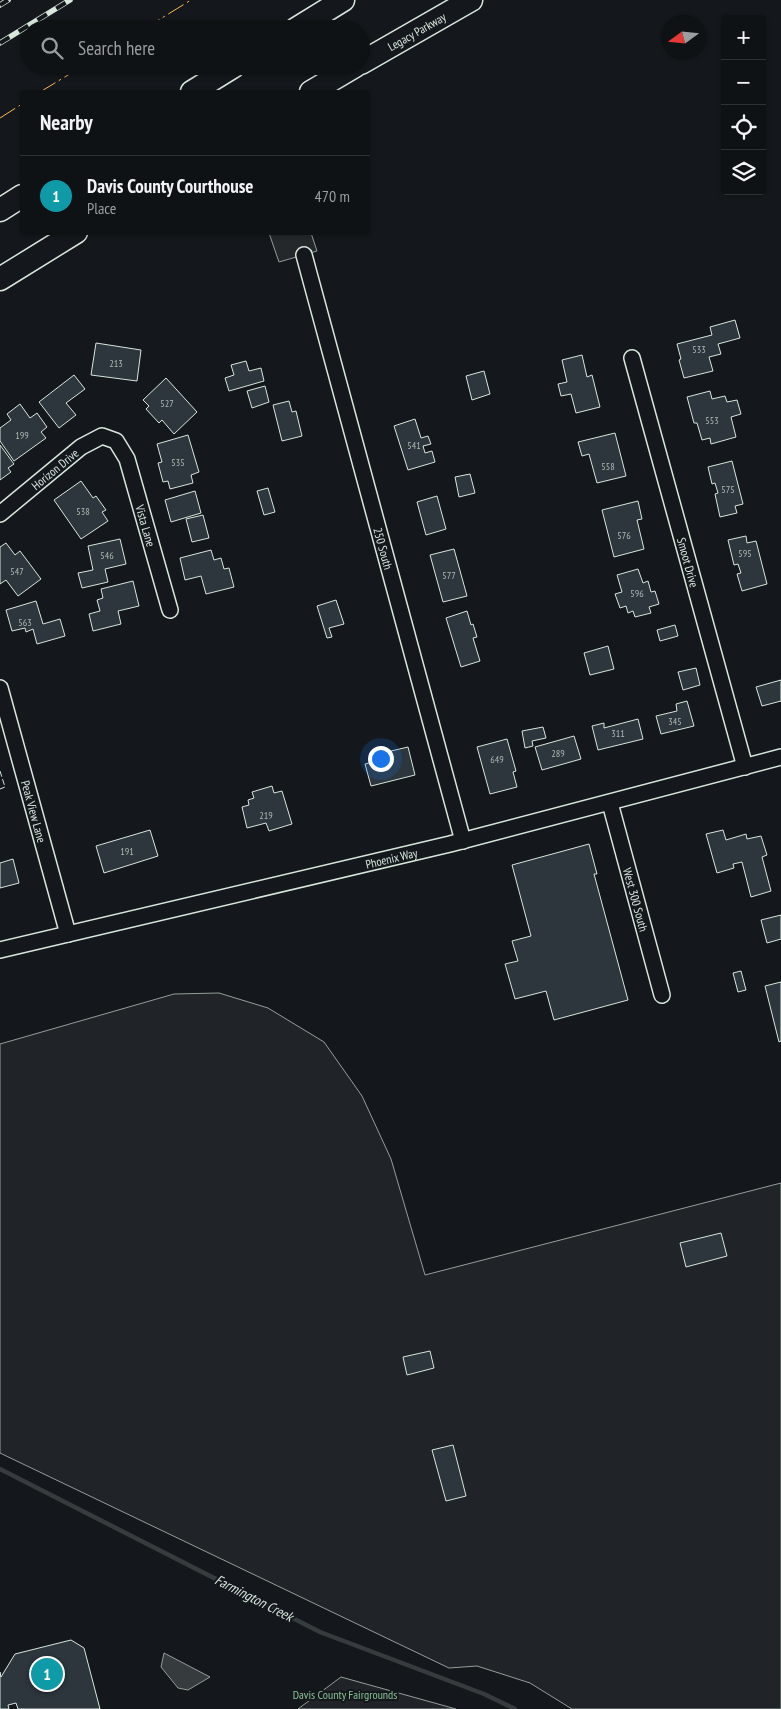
<!DOCTYPE html>
<meta charset="utf-8">
<style>
body{margin:0;font-family:"PT Sans Narrow",sans-serif;background:#1d2022;color:#f1f3f6}
.controls{position:absolute;right:15px;top:15px;display:grid;overflow:hidden;border-radius:5px;box-shadow:0 1px 4px #0004}
.controls button{width:45px;height:45px;display:grid;place-items:center;padding:0;border:0;border-bottom:1px solid #2f3234;background:#0f1215;color:#f1f3f6;font:25px sans-serif}
.compass{position:absolute;left:661px;top:15px;width:45px;height:45px;border-radius:50%;background:#0f1215;box-shadow:0 1px 4px #0004;rotate:255deg}
.you{position:absolute;left:380px;top:758px;width:18px;height:18px;margin:-12px;border:4px solid #fff;border-radius:50%;background:#1a73e8;box-shadow:0 0 0 8px #1a73e833}
.badge{display:grid;place-items:center;width:32px;height:32px;border-radius:50%;background:#ffb74d;color:#fff;font-size:16px;font-weight:700}
.pin{position:absolute;translate:-50% -50%;border:2px solid #fff;box-shadow:0 1px 5px #0006}
.list{margin:0;padding:0;list-style:none}
h2{display:flex;justify-content:space-between;align-items:center;height:65px;margin:0;padding:0 20px;font-size:21px}
h2 small{font-size:16px;font-weight:400;color:#9b9ea0}
.list li{display:grid;grid-template-columns:32px 1fr auto;gap:15px;align-items:center;box-sizing:border-box;height:80px;padding:0 20px;border-top:1px solid #2f3234}
.list b{display:block;font-size:19px;white-space:nowrap}
.list p{margin:0;font-size:16px;white-space:nowrap;color:#9b9ea0}
.list em{font-size:16px;font-style:normal;color:#9b9ea0}
.icon{flex:none;width:28px;height:28px;fill:none;stroke:currentColor;stroke-width:2;stroke-linecap:round;stroke-linejoin:round}
.map{position:relative;flex:none;width:781px;height:1709px;overflow:hidden}
.search{position:absolute;background:#0f1215;box-shadow:0 1px 4px #0004;left:20px;top:20px;width:350px;height:55px;display:flex;align-items:center;gap:12px;box-sizing:border-box;padding:0 18px;border-radius:28px;color:#9b9ea0;font-size:19px}
.panel{position:absolute;background:#0f1215;box-shadow:0 1px 4px #0004;left:20px;top:90px;width:350px;height:145px;border-radius:5px}
.map>svg:first-child{display:block}
.green{fill:#202428;stroke:#939e99}
.parking{fill:#24282b;stroke:#939e99}
.water{fill:#363b3e;stroke:#939e99}
.lines{fill:none;stroke-linecap:round;stroke-linejoin:round}
.stream{stroke:#363b3e;stroke-width:4.5}
.building{fill:#2c363c;stroke:#d8e6dc}
.minor-casing{stroke:#d8e6dc;stroke-width:18}
.highway-casing{stroke:#d8e6dc;stroke-width:25}
.minor{stroke:#14181c;stroke-width:15}
.highway{stroke:#14181c;stroke-width:22}
.rail-casing{stroke:#d8e6dc;stroke-width:5.5}
.rail{stroke:#14181c;stroke-width:4;stroke-dasharray:11;stroke-linecap:butt}
.fence{stroke:#d8e6dc;stroke-width:1;stroke-dasharray:6 2.5;stroke-linecap:butt}
.power{stroke:#ffb74d;stroke-width:1;stroke-dasharray:18 4 2.5 4;stroke-linecap:butt}
.labels{text-anchor:middle;dominant-baseline:central;stroke-width:4;stroke-linejoin:round;paint-order:stroke}
.number-label{font-size:10px;fill:#adbab4}
.street-label{font-size:12px;fill:#d8e6dc;stroke:#14181c}
.park-label{font-size:12px;fill:#8ac095;stroke:#14181c}
.water-label{font-size:14px;font-style:italic;fill:#d8e6dc;stroke:#14181c}
</style>
<div class="map">
<svg width="781" height="1709" viewBox="0 0 781 1709">
<rect width="100%" height="100%" fill="#14181c"/>
<g class="green">
<polygon points="219,993 268,1008 324,1042 362,1096 391,1159 425,1275 781,1183 781,1709 572,1709 530,1683 477,1666 449,1668 0,1453 0,1044 174,994"/>
<polygon points="341,1677 456,1709 298,1709"/>
</g>
<polygon class="parking" points="269,233 311,233 317,251 279,262"/>
<polygon class="water" points="164,1653 210,1677 188,1690 178,1688 161,1667"/>
<g class="lines">
<polyline class="stream" points="0,1469 320,1632 484,1694 515,1709"/>
</g>
<g class="building">
<polygon points="735,320 740,338 718,344 721,354 709,357 713,371 684,378 679,360 681,359 677,344 712,335 710,327"/>
<polygon points="96,343 141,350 137,381 91,375"/>
<polygon points="582,355 587,377 592,375 600,407 576,413 571,394 561,396 558,384 567,382 562,360"/>
<polygon points="246,361 249,371 261,368 264,381 229,391 225,378 234,375 231,365"/>
<polygon points="484,371 490,394 472,400 466,376"/>
<polygon points="74,375 85,389 66,403 76,415 59,428 39,402"/>
<polygon points="166,378 197,412 174,434 162,420 159,423 146,409 149,406 143,400"/>
<polygon points="265,386 269,402 252,408 247,391"/>
<polygon points="710,391 712,399 725,396 727,402 737,400 741,414 731,417 736,437 711,444 710,438 702,440 697,423 694,423 687,397"/>
<polygon points="289,401 292,412 296,411 302,436 282,441 273,405"/>
<polygon points="20,404 30,418 37,413 47,427 41,432 46,438 14,461 0,441 0,428 11,420 7,414"/>
<polygon points="415,419 421,438 428,436 431,444 423,446 425,453 432,451 435,462 408,470 394,426"/>
<polygon points="615,433 626,476 597,483 589,454 582,456 578,442"/>
<polygon points="188,435 199,472 191,475 193,483 170,489 168,481 163,482 158,463 162,462 157,444"/>
<polygon points="0,445 14,464 8,468 11,472 0,480"/>
<polygon points="732,461 743,504 735,506 737,513 720,517 715,494 718,493 715,483 712,484 708,467"/>
<polygon points="470,474 475,493 459,497 455,477"/>
<polygon points="81,481 93,498 96,496 106,510 102,512 108,521 81,539 54,500"/>
<polygon points="268,488 275,512 264,515 257,491"/>
<polygon points="195,491 201,513 171,522 165,500"/>
<polygon points="437,496 446,529 426,535 417,502"/>
<polygon points="638,501 642,519 637,520 644,549 614,557 602,510"/>
<polygon points="203,515 209,538 192,542 186,519"/>
<polygon points="746,536 747,543 756,541 767,584 742,591 737,574 741,573 738,564 734,565 728,540"/>
<polygon points="120,539 126,564 105,569 108,582 82,588 78,573 93,570 88,546"/>
<polygon points="6,543 15,555 20,551 41,579 18,596 6,580 0,584 0,547"/>
<polygon points="454,549 467,596 443,602 430,555"/>
<polygon points="211,550 214,560 221,558 224,569 229,568 234,587 206,594 201,576 185,580 180,558"/>
<polygon points="638,569 643,583 648,581 651,592 655,591 659,604 649,607 651,613 635,617 633,611 628,613 626,606 620,608 615,594 622,592 617,575"/>
<polygon points="133,581 139,606 118,611 121,624 93,631 89,614 100,611 97,600 103,598 101,589"/>
<polygon points="336,600 344,624 329,628 332,637 327,638 317,606"/>
<polygon points="36,601 43,624 60,619 65,636 37,644 33,629 26,632 25,628 12,631 6,610"/>
<polygon points="467,611 471,625 473,624 477,637 473,638 480,661 461,667 446,618"/>
<polygon points="675,625 678,636 660,641 657,630"/>
<polygon points="608,646 614,669 590,675 584,653"/>
<polygon points="696,668 700,685 683,690 678,672"/>
<polygon points="781,680 781,701 762,706 756,687"/>
<polygon points="687,701 694,726 661,734 656,716 677,711 676,704"/>
<polygon points="638,719 643,739 598,750 592,726 604,723 604,728"/>
<polygon points="543,727 546,738 532,741 533,746 525,748 522,731"/>
<polygon points="574,736 581,759 542,770 535,747"/>
<polygon points="507,739 516,771 513,772 517,787 490,794 477,747"/>
<polygon points="408,747 415,775 371,786 365,764 393,757 391,751"/>
<polygon points="272,786 274,793 282,791 292,824 269,831 266,823 247,828 242,807 249,805 248,800 254,798 252,792"/>
<polygon points="150,830 158,856 104,873 96,846"/>
<polygon points="723,830 726,840 746,834 747,839 761,836 767,855 762,857 771,891 751,897 742,862 733,864 734,868 717,873 706,834"/>
<polygon points="589,844 597,874 594,874 628,1000 554,1020 546,991 515,999 505,964 518,961 512,941 531,936 512,865"/>
<polygon points="13,859 19,883 0,888 0,863"/>
<polygon points="781,915 781,939 767,943 761,920"/>
<polygon points="741,971 746,990 738,992 733,973"/>
<polygon points="781,982 781,1041 779,1042 765,986"/>
<polygon points="721,1233 727,1256 686,1267 680,1243"/>
<polygon points="430,1351 434,1368 407,1375 403,1357"/>
<polygon points="453,1445 466,1496 446,1501 432,1450"/>
<polygon points="71,1640 84,1648 100,1709 18,1709 16,1703 8,1705 9,1709 0,1709 0,1672 1,1677 15,1654"/>
</g>
<g class="lines">
<g class="minor-casing">
<g id="minor">
<path id="s1" d="M 304,255 L 463,841"/>
<path id="s2" d="M 632,358 L 745,767"/>
<path id="s3" d="M 0,514 L 81,447 L 102,436 L 116,441 L 127,459 L 170,610"/>
<path id="s4" d="M 0,688 L 68,934"/>
<path id="s5" d="M 610,803 L 662,995"/>
<path id="s6" d="M 0,950 L 450,844 L 781,757"/>
</g>
</g>
<g class="highway-casing">
<g id="highway">
<polyline points="296,29 343,0"/>
<path id="s7" d="M 361,63 L 471,0"/>
<polyline points="192,92 234,66"/>
<polyline points="311,92 355,66"/>
<polyline points="0,210 22,196"/>
<polyline points="0,279 76,232"/>
</g>
</g>
<use href="#minor" class="minor"/>
<use href="#highway" class="highway"/>
<g class="rail-casing">
<g id="rail">
<polyline points="0,5 8,0"/>
<polyline points="0,43 70,0"/>
</g>
</g>
<use href="#rail" class="rail"/>
<polyline class="fence" points="0,771 5,787 0,789"/>
<g class="power">
<polyline points="144,29 191,0"/>
<polyline points="40,92 83,66"/>
<polyline points="0,118 22,104"/>
</g>
</g>
<g class="labels">
<g class="number-label">
<text x="699" y="349">533</text>
<text x="116" y="363">213</text>
<text x="167" y="403">527</text>
<text x="712" y="420">553</text>
<text x="22" y="435">199</text>
<text x="414" y="445">541</text>
<text x="178" y="462">535</text>
<text x="608" y="466">558</text>
<text x="728" y="489">575</text>
<text x="83" y="511">538</text>
<text x="624" y="535">576</text>
<text x="745" y="553">595</text>
<text x="107" y="555">546</text>
<text x="17" y="571">547</text>
<text x="449" y="575">577</text>
<text x="637" y="593">596</text>
<text x="25" y="622">563</text>
<text x="675" y="721">345</text>
<text x="618" y="733">311</text>
<text x="558" y="753">289</text>
<text x="497" y="759">649</text>
<text x="266" y="815">219</text>
<text x="127" y="851">191</text>
</g>
<g class="street-label">
<text stroke="none"><textPath href="#s7" startOffset="64">Legacy Parkway</textPath></text>
<text stroke="none"><textPath href="#s3" startOffset="71">Horizon Drive</textPath></text>
<text stroke="none"><textPath href="#s3" startOffset="234">Vista Lane</textPath></text>
<text stroke="none"><textPath href="#s1" startOffset="304">250 South</textPath></text>
<text stroke="none"><textPath href="#s2" startOffset="212">Smoot Drive</textPath></text>
<text stroke="none"><textPath href="#s4" startOffset="128">Peak View Lane</textPath></text>
<text stroke="none"><textPath href="#s6" startOffset="402">Phoenix Way</textPath></text>
<text stroke="none"><textPath href="#s5" startOffset="100">West 300 South</textPath></text>
</g>
<g class="park-label">
<text x="345" y="1694">Davis County Fairgrounds</text>
</g>
<g class="water-label">
<text transform="translate(254 1598) rotate(27)">Farmington Creek</text>
</g>
</g>
</svg>
<div class="controls">
<button>+</button>
<button>−</button>
<button><svg class="icon" aria-label="locate" viewBox="0 0 24 24"><circle cx="12" cy="12" r="6"/><path d="M12 2v4M12 18v4M2 12h4M18 12h4"/></svg></button>
<button><svg class="icon" aria-label="layers" viewBox="0 0 24 24"><path d="M12 4l9 5-9 5-9-5zM3 14l9 5 9-5"/></svg></button>
</div>
<svg class="compass" viewBox="-18 -18 36 36"><path d="M0-13l5 13h-10z" fill="#e53935"/><path d="M0 13l5-13h-10z" fill="#9b9ea0"/></svg>
<div class="you"></div>
<div class="pin badge" style="left:47px;top:1674px;background:#0f9aa8">1</div>
<div class="search"><svg class="icon" aria-label="search" viewBox="0 0 24 24"><circle cx="10" cy="10" r="6"/><path d="M15 15l6 6"/></svg>Search here</div>
<section class="panel">
<h2>Nearby<small></small></h2>
<ul class="list">
<li><span class="badge" style="background:#0f9aa8">1</span><div><b>Davis County Courthouse</b><p>Place</p></div><em>470 m</em></li>
</ul>
</section>
</div>
